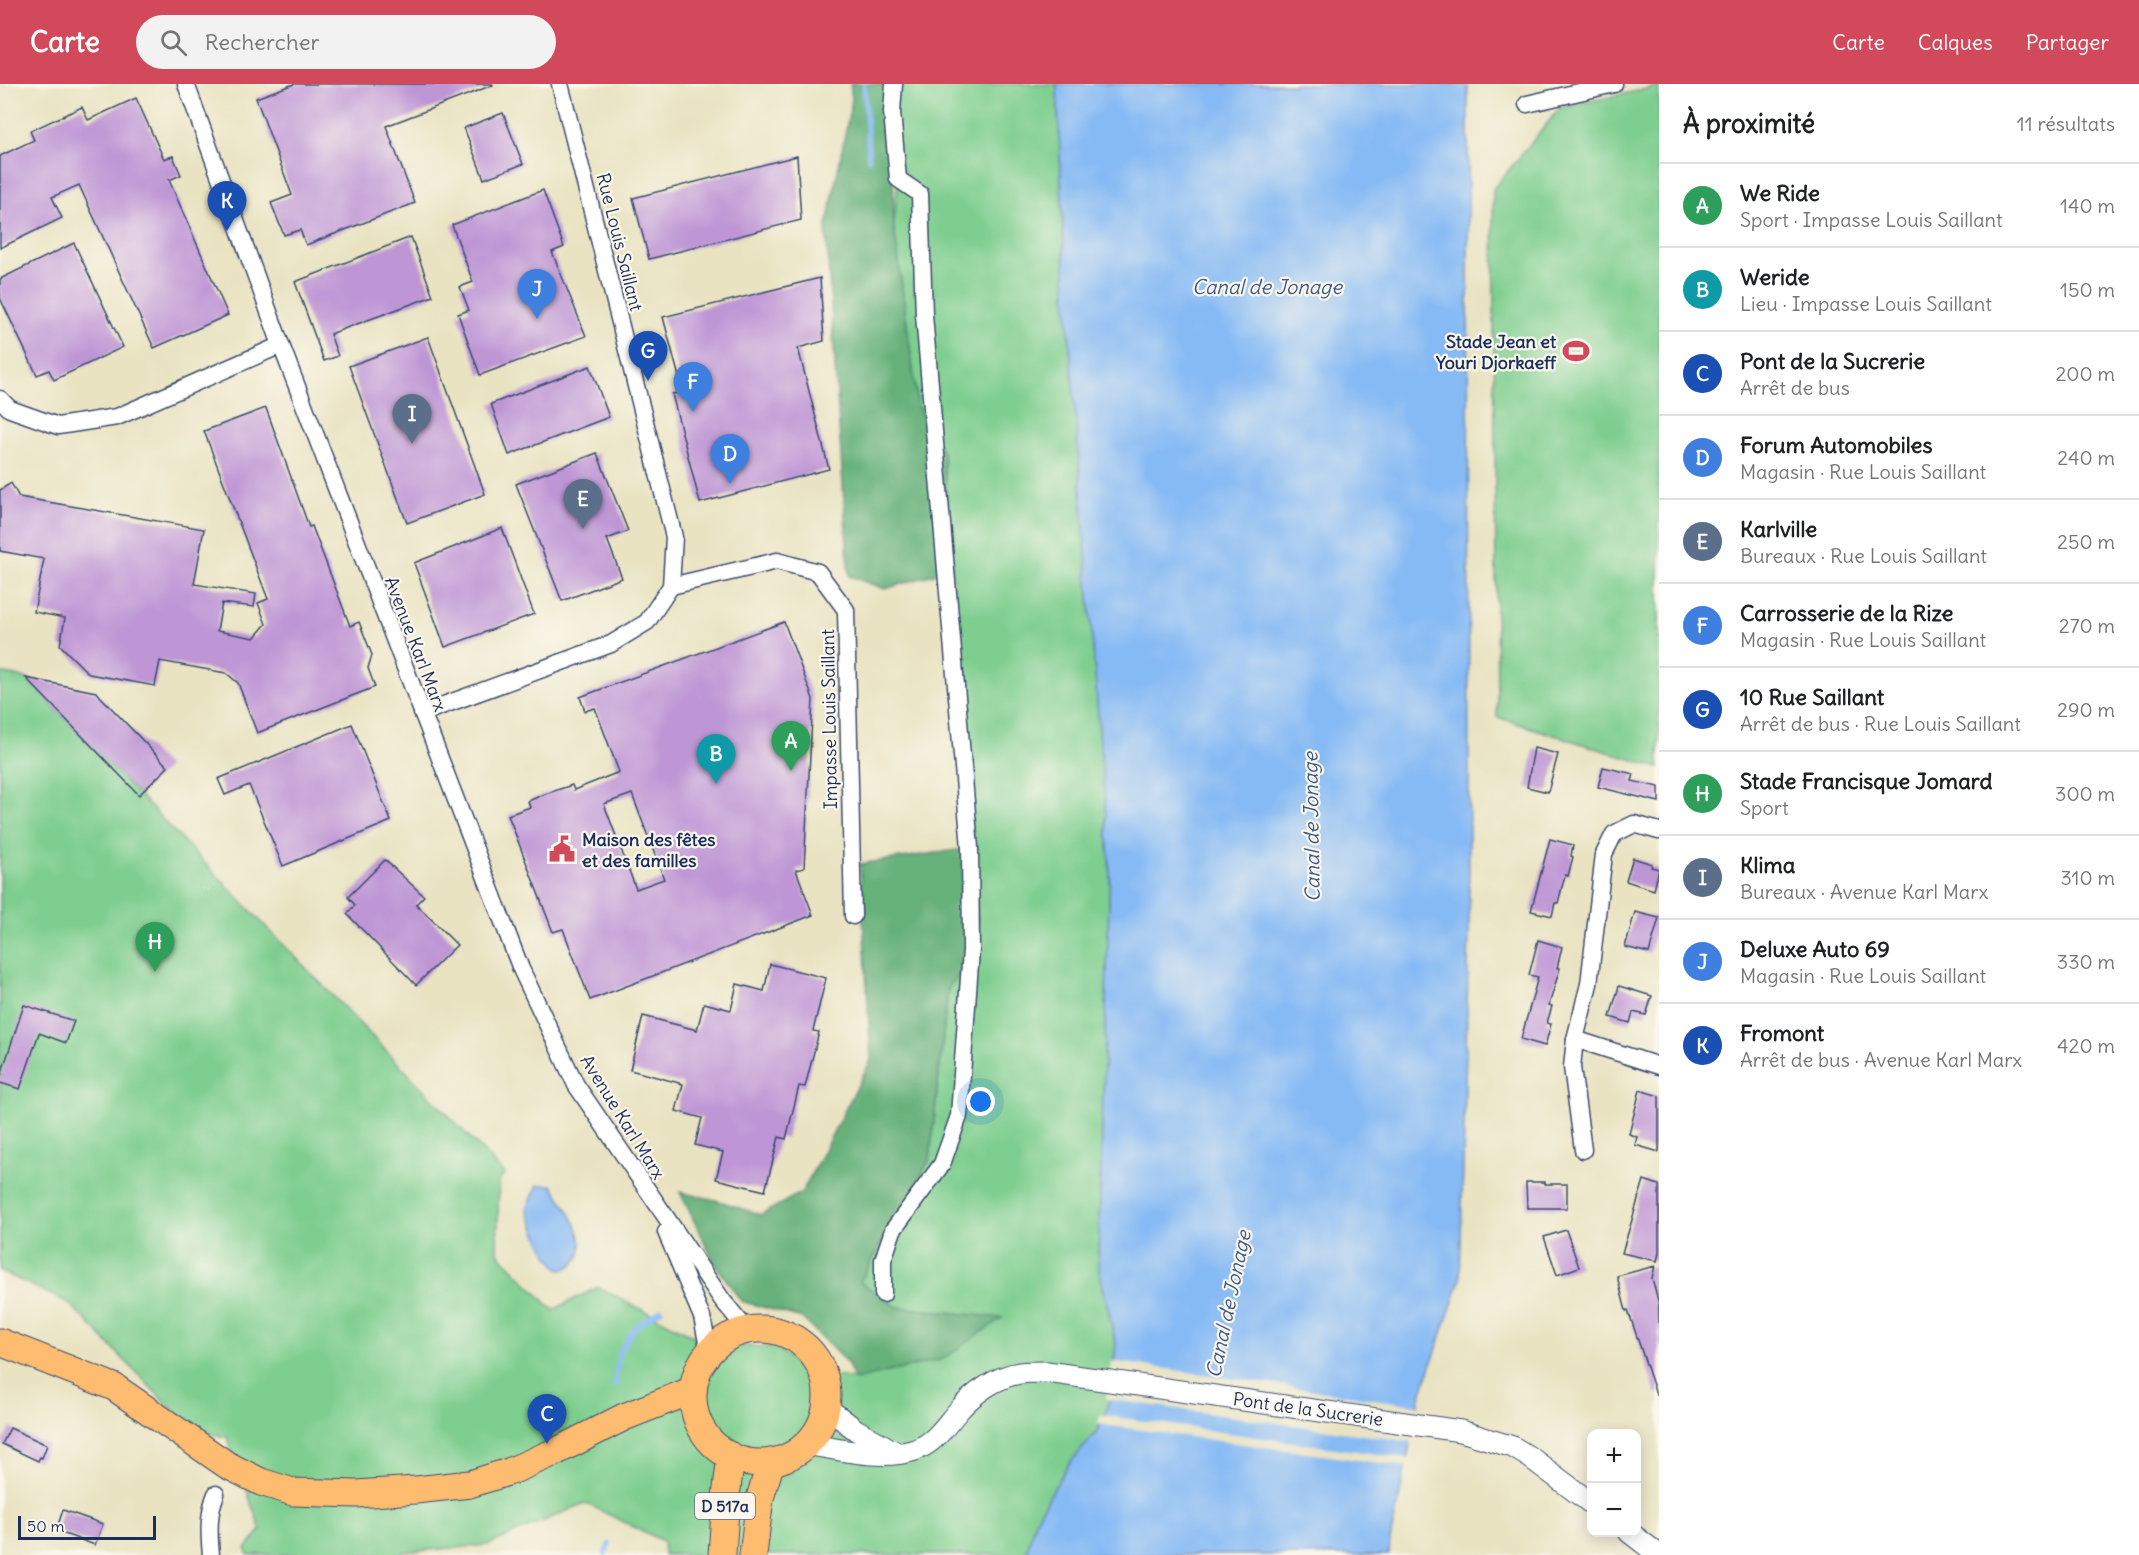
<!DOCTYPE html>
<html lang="fr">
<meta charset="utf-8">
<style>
body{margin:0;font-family:Delius,sans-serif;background:#f2f2f2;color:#202124}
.controls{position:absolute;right:18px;bottom:18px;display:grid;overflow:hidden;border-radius:12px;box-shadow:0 3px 15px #0003}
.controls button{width:54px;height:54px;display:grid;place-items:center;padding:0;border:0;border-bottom:2px solid #e0e0e0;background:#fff;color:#202124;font:30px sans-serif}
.scale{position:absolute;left:18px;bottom:15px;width:138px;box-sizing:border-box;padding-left:6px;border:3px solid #1b2f5e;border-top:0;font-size:16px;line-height:21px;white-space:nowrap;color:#1b2f5e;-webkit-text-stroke:4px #fbf7ec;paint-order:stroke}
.you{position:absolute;left:981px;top:1018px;width:21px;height:21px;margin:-15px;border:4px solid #fff;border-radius:50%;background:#1a73e8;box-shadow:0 0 0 9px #1a73e833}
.badge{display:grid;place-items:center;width:39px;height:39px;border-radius:50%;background:#d1495b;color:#fff;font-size:20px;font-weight:700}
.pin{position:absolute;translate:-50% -50px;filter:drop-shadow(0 2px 3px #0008)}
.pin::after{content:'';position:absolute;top:32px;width:21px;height:18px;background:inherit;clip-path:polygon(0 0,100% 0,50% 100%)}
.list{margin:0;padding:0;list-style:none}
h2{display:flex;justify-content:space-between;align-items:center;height:78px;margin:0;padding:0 24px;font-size:26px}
h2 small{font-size:20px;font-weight:400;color:#757577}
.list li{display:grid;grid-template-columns:39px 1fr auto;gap:18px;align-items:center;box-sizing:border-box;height:84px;padding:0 24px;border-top:2px solid #e0e0e0}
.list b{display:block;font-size:22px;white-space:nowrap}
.list p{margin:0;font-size:20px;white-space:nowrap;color:#757577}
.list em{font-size:20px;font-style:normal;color:#757577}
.icon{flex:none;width:33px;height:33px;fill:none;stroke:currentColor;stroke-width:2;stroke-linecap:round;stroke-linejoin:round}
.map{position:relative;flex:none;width:1659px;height:1471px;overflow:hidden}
header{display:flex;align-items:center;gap:36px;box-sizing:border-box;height:84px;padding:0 30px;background:#d1495b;color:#fff}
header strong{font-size:28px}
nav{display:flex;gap:33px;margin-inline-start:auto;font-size:21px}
.search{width:420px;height:54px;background:#f2f2f2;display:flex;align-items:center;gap:15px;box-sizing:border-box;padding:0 21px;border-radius:33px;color:#757577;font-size:22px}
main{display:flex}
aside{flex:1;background:#fff}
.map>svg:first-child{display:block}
.green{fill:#7ece8f;stroke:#4c7e76;stroke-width:1.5}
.forest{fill:#66b17a;stroke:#40706c;stroke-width:1.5}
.water{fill:#86baf4;stroke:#5074a9;stroke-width:1.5}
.pier{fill:#e9e3c2}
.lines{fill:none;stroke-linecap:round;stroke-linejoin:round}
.stream{stroke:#86baf4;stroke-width:5}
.building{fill:#be96d5;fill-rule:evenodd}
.minor-casing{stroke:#3a4a6d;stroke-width:19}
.tertiary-casing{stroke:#3a4a6d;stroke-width:23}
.primary-casing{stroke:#3a4a6d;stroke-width:29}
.minor{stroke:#fff;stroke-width:16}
.tertiary{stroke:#fff;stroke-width:21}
.primary{stroke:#febc70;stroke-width:27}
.labels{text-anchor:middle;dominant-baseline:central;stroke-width:4.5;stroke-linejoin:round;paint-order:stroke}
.shield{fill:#fbf7ec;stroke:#5e6b89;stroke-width:1.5}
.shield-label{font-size:16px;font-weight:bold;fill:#1b2f5e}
.street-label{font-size:18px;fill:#1b2f5e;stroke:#fbf7ec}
.poi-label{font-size:18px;font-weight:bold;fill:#1b2f5e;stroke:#fbf7ec;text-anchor:end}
.water-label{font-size:20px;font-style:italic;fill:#3b598b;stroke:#fbf7ec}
</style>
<header>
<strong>Carte</strong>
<div class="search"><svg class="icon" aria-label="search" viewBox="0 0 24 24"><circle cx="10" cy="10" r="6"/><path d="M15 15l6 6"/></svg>Rechercher</div>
<nav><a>Carte</a><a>Calques</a><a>Partager</a></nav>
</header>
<main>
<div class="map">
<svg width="1659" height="1471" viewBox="0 0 1659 1471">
<rect width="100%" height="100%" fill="#fbf7ec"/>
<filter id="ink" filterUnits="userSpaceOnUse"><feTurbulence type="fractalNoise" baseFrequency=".0167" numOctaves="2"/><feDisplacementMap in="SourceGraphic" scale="12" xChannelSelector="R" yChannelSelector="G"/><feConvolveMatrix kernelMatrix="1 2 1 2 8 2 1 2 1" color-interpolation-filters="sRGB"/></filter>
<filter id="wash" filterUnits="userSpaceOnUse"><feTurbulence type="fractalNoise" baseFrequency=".008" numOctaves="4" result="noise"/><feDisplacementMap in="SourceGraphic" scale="24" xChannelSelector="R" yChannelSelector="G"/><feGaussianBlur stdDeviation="1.35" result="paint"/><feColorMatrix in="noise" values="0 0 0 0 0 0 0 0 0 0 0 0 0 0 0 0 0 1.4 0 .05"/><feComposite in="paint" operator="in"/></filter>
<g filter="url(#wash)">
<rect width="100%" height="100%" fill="#e9e3c2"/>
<g class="green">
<polygon points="894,0 1057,0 1066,209 1110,787 1098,1179 1116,1261 1108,1323 1096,1349 1067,1382 1035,1437 1026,1471 664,1471 663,1457 585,1419 488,1461 403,1468 402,1471 248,1471 246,1465 261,1446 227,1353 192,1346 69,1219 0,1187 0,589 26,594 505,1090 499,1096 497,1168 553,1226 598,1203 692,1251 739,1262 776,1263 803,1287 855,1295 1001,1234 897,1223 860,1198 930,1075 948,904 980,865 943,368 918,324 894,142 898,95"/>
<polygon points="1659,2 1659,684 1497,633 1493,105 1560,24"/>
</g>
<g class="forest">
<polygon points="850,0 894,0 892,28 894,142 918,324 943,368 951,485 885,505 849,492 826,146 852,15"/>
<polygon points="970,764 980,866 948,904 930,1075 860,1198 897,1223 1002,1234 943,1275 855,1296 847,1279 802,1234 741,1217 714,1178 680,1108 716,1116 761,1131 802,1108 871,976 860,780"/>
</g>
<g class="water">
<polygon points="1057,0 1468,0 1469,847 1460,1196 1420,1314 1390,1456 1389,1471 1026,1471 1035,1437 1067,1382 1096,1349 1108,1323 1116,1261 1098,1179 1110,787 1066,209"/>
<path d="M 538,1101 L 552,1101 C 563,1119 593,1156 576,1177 C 573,1181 568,1183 564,1186 L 559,1185 C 543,1168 535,1146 527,1124 Z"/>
</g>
<g class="pier">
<polygon points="1111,1277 1422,1322 1414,1358 1106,1315"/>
<polygon points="1101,1331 1411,1375 1409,1383 1097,1340"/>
</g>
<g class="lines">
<g class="stream">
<polyline points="864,0 869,75"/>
<polyline points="615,1302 619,1268 635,1243 661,1226"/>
<polyline points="605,1471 609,1460"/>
</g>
</g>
<g id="blocks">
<g class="building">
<polygon points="294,0 492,0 493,1 386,42 415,119 306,161 300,146 284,151 271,119 292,111 256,14"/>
<polygon points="136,14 164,75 173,72 181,91 169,96 228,231 154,264 79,101 52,113 62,134 0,164 0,72 34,56 30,47 82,23 88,36"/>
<polygon points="503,29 523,80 484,95 464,44"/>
<polygon points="797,72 801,136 649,175 633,114"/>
<polygon points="543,106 564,163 552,168 586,252 480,291 458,230 469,226 460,203 473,198 452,141"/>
<polygon points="411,153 433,212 330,250 338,272 324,277 295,198"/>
<polygon points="74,159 123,263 54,296 49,286 37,291 0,214 0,195"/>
<polygon points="820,194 824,257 798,264 829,385 700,419 672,310 683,308 663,233"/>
<polygon points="428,253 485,410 407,439 349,282"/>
<polygon points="590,282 609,333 509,371 491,320"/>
<polygon points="266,324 309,443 312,442 350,542 359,538 372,571 368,584 375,603 257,649 238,599 226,589 160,577 155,602 89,590 60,561 65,534 34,528 44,475 0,467 0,406 11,399 19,413 204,445 194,500 256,510 254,523 222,519 217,547 254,554 266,540 258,519 268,515 204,347"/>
<polygon points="597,369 628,447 607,455 622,494 562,517 516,400"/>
<polygon points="502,444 534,530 445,563 414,479"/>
<path d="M 784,538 L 813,615 L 804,784 L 796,786 L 813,831 L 590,916 L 563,845 L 553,848 L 508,731 L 530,723 L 528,717 L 545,710 L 572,701 L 574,706 L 619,688 L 595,624 L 585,627 L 580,613 ZM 632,710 L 664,795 L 636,805 L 604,720 Z"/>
<polygon points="26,594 96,608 168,683 139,711"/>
<polygon points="352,640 391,737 283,782 249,701 225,711 218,695"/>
<polygon points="1534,664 1558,670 1548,708 1527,703"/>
<polygon points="1603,683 1634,690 1632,697 1659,703 1659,718 1598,703"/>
<polygon points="1550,755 1573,761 1571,772 1573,773 1568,792 1565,791 1558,819 1555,819 1552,832 1531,827"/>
<polygon points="1633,774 1652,780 1651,783 1659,785 1654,806 1626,797"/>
<polygon points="385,776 424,812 416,820 457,861 416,901 347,830 355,821 348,813"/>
<polygon points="1635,828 1659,834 1649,869 1625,863"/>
<polygon points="1538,856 1562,863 1557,884 1560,884 1549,921 1552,922 1547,939 1551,940 1545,962 1521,955 1538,893 1529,891"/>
<polygon points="770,880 826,894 813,947 819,948 805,1003 799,1002 786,1055 779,1053 765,1107 716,1095 723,1068 695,1061 702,1034 676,1027 683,1000 630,986 643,932 697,946 704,919 731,926 737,900 764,907"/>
<polygon points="1619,902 1652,912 1646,931 1633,928 1630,939 1610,933"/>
<polygon points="24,921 74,937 66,959 39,949 20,1005 0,999 0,994"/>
<polygon points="1640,1006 1659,1012 1659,1068 1635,1061 1637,1053 1629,1050"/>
<polygon points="1644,1096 1659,1101 1659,1169 1657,1177 1622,1169"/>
<polygon points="1526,1098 1545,1098 1545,1100 1567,1100 1567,1124 1527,1124"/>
<polygon points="1566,1146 1579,1183 1557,1191 1544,1153"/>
<polygon points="1655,1182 1652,1194 1659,1220 1659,1310 1656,1310 1628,1226 1626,1227 1617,1192"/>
<polygon points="10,1344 47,1361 42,1374 40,1373 38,1377 2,1360"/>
<polygon points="63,1426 103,1440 95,1461 56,1447"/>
</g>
</g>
</g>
<g filter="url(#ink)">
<use href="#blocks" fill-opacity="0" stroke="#3a4a6d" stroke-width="1.5"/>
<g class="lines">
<g class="minor-casing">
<g id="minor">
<polyline points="186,0 281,261 521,885 576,1001 723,1217 747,1246"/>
<polyline points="1527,20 1614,0"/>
<polyline points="0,315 10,325 58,342 117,333 281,261"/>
<polyline points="671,502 777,477 818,488 846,526 853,832"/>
<polyline points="422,629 611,560 647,538 671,502 674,453 560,0"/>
<polyline points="1575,955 1659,982"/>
<polyline points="1583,1066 1572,983 1575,955 1589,900 1604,770 1614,750 1634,740 1659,747"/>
<polyline points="666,1148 702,1233 709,1268"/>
<polyline points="883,1210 883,1176 893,1146 942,1080 959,1032 971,866 970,764 924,231 920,110 898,95 892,28 894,0"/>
<path d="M 211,1471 C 209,1450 208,1429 216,1410"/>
</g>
</g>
<g class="tertiary-casing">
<g id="tertiary">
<polyline points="826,1323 856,1346 897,1369"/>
<path d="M 805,1360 C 840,1365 881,1377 915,1366 C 935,1359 945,1342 958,1327 C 973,1310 997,1292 1020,1289 C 1029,1288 1038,1288 1047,1288 L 1461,1347 L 1513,1363 L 1531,1374 L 1592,1420"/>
<polyline points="1629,1448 1659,1471"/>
</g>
</g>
<g class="primary-casing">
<g id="primary">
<circle cx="760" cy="1312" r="67"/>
<polyline points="0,1258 114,1303 227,1381 261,1398 293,1408 356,1410 416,1406 470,1400 511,1387 557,1367 624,1333 693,1306"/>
<polyline points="722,1471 726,1413 731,1372"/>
<polyline points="753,1471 760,1414 771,1378"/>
</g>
</g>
<use href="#minor" class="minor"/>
<use href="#tertiary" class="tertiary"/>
<use href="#primary" class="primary"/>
</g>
</g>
<defs>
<g id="stadium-bare" transform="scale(2.07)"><path d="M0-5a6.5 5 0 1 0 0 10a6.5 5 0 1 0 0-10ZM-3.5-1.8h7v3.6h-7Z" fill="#d1495b" stroke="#fbf7ec" stroke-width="2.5" paint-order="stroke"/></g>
<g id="civic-bare" transform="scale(2.07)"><path d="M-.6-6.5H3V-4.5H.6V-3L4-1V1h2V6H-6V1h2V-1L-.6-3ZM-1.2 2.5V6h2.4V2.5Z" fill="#d1495b" stroke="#fbf7ec" stroke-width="2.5" paint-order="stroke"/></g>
</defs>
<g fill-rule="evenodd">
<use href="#stadium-bare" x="1576" y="267"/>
<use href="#civic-bare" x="562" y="765"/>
</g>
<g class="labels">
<rect class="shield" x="695" y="1409" width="60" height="26" rx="4.5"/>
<g class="shield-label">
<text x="725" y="1422">D 517a</text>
</g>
<g class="street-label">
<text transform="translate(620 158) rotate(76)">Rue Louis Saillant</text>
<text transform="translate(416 560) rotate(69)">Avenue Karl Marx</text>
<text transform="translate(829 635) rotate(-91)">Impasse Louis Saillant</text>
<text transform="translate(623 1033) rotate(58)">Avenue Karl Marx</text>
<text transform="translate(1308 1325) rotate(8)">Pont de la Sucrerie</text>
</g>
<g class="poi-label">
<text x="1556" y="257">Stade Jean et<tspan x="1556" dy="21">Youri Djorkaeff</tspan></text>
<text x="582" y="755" text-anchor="start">Maison des fêtes<tspan x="582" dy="21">et des familles</tspan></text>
</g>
<g class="water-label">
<text x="1267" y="202">Canal de Jonage</text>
<text transform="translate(1311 743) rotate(-91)">Canal de Jonage</text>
<text transform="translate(1228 1220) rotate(-78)">Canal de Jonage</text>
</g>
</g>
</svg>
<div class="controls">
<button>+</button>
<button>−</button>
</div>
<div class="scale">50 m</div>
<div class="you"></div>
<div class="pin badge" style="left:791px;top:687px;background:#2e9e5b">A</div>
<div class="pin badge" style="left:716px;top:700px;background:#0f9aa8">B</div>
<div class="pin badge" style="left:547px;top:1360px;background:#1a4fb4">C</div>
<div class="pin badge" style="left:730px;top:400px;background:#3f7fe0">D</div>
<div class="pin badge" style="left:583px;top:445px;background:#5c6f8a">E</div>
<div class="pin badge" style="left:693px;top:328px;background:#3f7fe0">F</div>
<div class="pin badge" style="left:648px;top:297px;background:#1a4fb4">G</div>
<div class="pin badge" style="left:155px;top:888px;background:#2e9e5b">H</div>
<div class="pin badge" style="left:412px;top:360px;background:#5c6f8a">I</div>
<div class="pin badge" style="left:537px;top:235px;background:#3f7fe0">J</div>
<div class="pin badge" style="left:227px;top:147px;background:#1a4fb4">K</div>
</div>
<aside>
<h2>À proximité<small>11 résultats</small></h2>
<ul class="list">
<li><span class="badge" style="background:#2e9e5b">A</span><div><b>We Ride</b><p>Sport · Impasse Louis Saillant</p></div><em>140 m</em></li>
<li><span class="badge" style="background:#0f9aa8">B</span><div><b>Weride</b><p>Lieu · Impasse Louis Saillant</p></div><em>150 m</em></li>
<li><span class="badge" style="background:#1a4fb4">C</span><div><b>Pont de la Sucrerie</b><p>Arrêt de bus</p></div><em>200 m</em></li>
<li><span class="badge" style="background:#3f7fe0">D</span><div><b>Forum Automobiles</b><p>Magasin · Rue Louis Saillant</p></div><em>240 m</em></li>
<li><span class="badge" style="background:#5c6f8a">E</span><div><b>Karlville</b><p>Bureaux · Rue Louis Saillant</p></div><em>250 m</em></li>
<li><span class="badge" style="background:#3f7fe0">F</span><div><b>Carrosserie de la Rize</b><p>Magasin · Rue Louis Saillant</p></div><em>270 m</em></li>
<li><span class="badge" style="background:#1a4fb4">G</span><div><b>10 Rue Saillant</b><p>Arrêt de bus · Rue Louis Saillant</p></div><em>290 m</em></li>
<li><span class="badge" style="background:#2e9e5b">H</span><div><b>Stade Francisque Jomard</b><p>Sport</p></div><em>300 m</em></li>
<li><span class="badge" style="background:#5c6f8a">I</span><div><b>Klima</b><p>Bureaux · Avenue Karl Marx</p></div><em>310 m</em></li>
<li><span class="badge" style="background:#3f7fe0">J</span><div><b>Deluxe Auto 69</b><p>Magasin · Rue Louis Saillant</p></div><em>330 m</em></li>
<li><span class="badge" style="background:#1a4fb4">K</span><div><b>Fromont</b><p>Arrêt de bus · Avenue Karl Marx</p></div><em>420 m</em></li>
</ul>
</aside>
</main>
